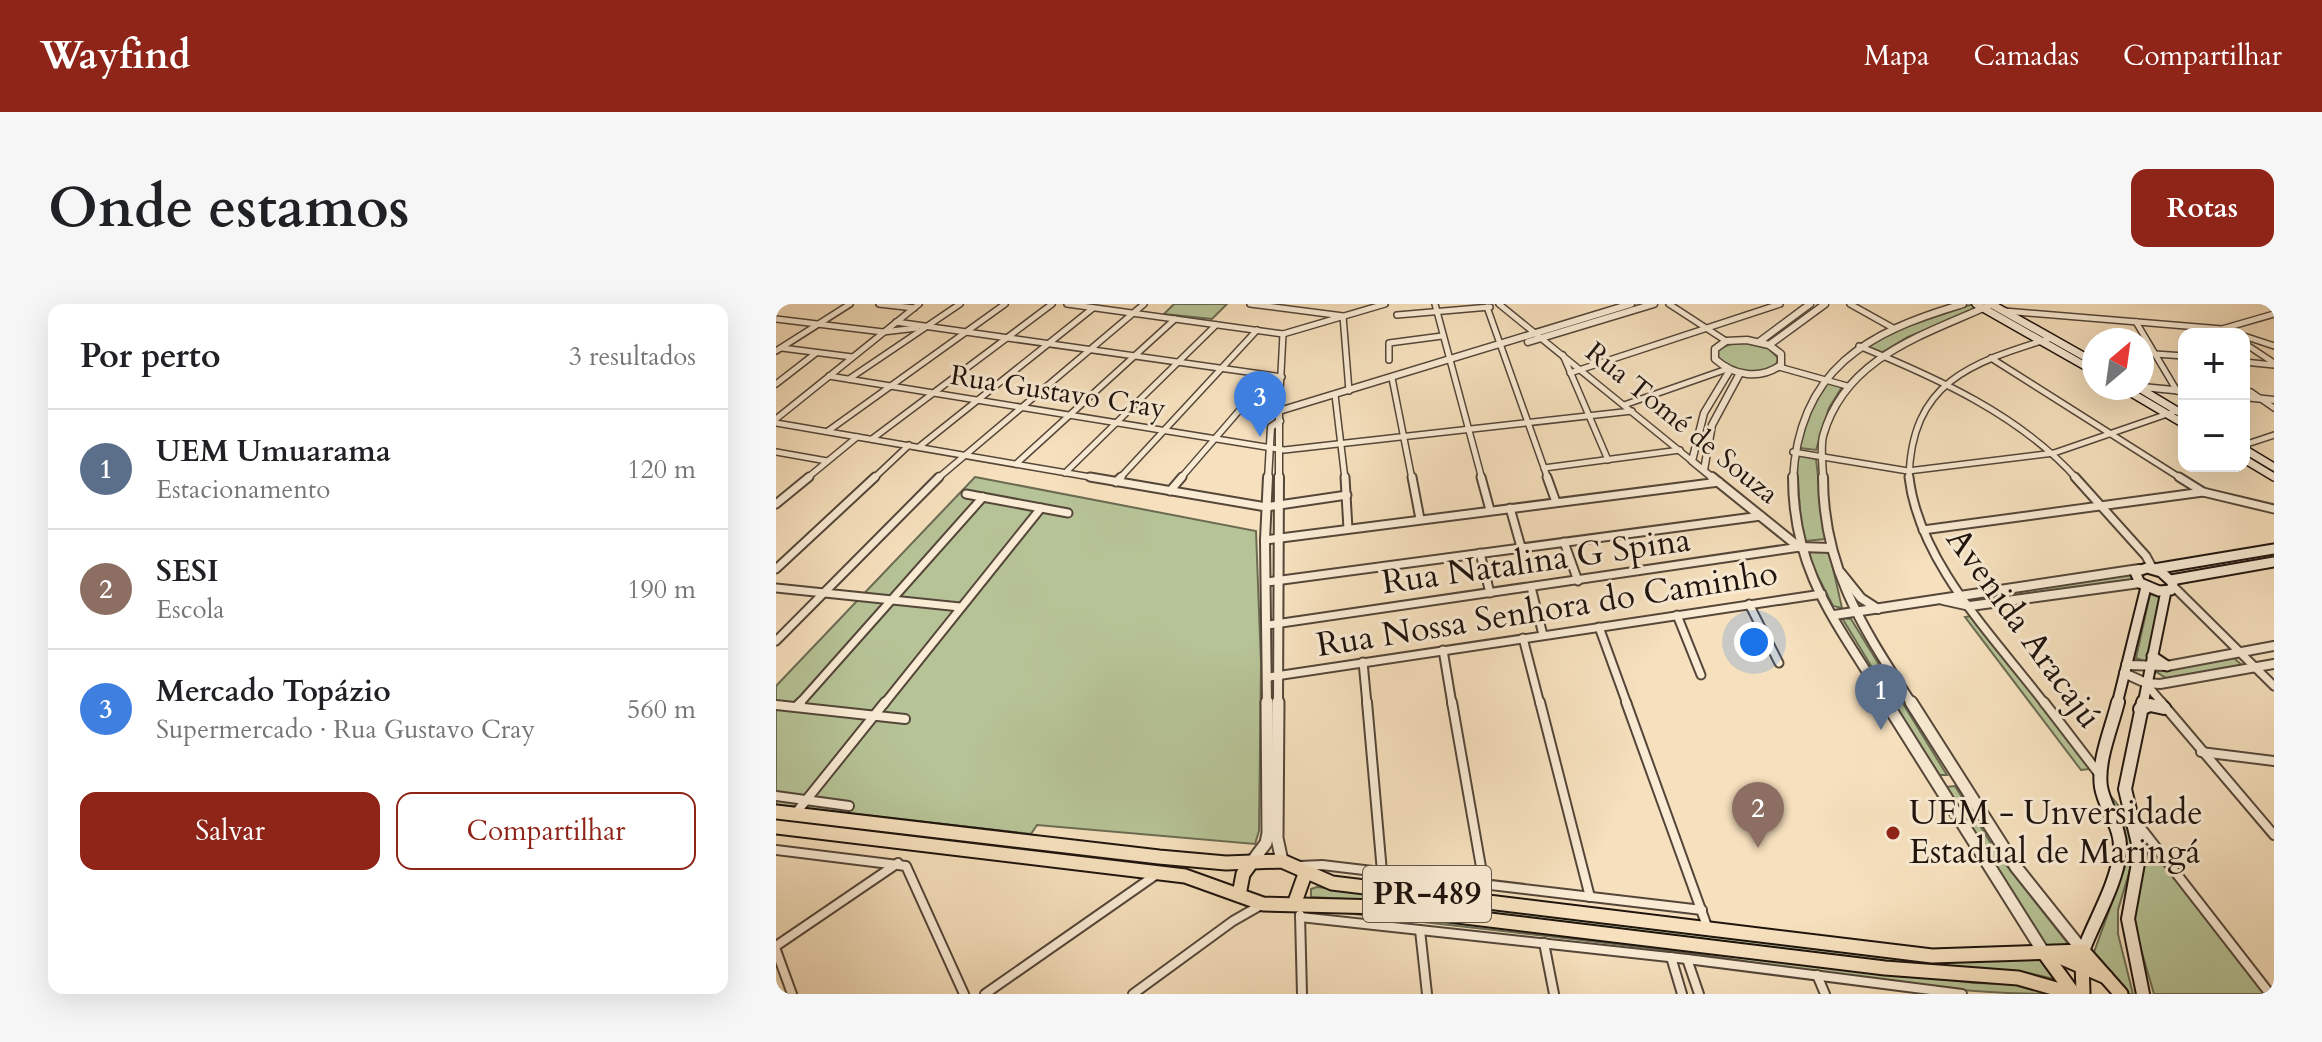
<!DOCTYPE html>
<html lang="pt">
<meta charset="utf-8">
<style>
body{margin:0;font-family:Cardo,serif;background:#f6f6f6;color:#202124}
.controls{position:absolute;right:24px;top:24px;display:grid;overflow:hidden;border-radius:16px;box-shadow:0 8px 32px #0002}
.controls button{width:72px;height:72px;display:grid;place-items:center;padding:0;border:0;border-bottom:2px solid #e0e0e0;background:#fff;color:#202124;font:40px sans-serif}
.compass{position:absolute;left:1306px;top:24px;width:72px;height:72px;border-radius:50%;background:#fff;box-shadow:0 8px 32px #0002;rotate:29deg}
.you{position:absolute;left:978px;top:338px;width:28px;height:28px;margin:-20px;border:6px solid #fff;border-radius:50%;background:#1a73e8;box-shadow:0 0 0 12px #1a73e833}
.badge{display:grid;place-items:center;width:52px;height:52px;border-radius:50%;background:#8f2418;color:#fff;font-size:26px;font-weight:700}
.pin{position:absolute;translate:-50% -66px;filter:drop-shadow(0 2px 4px #0008)}
.pin::after{content:'';position:absolute;top:42px;width:28px;height:24px;background:inherit;clip-path:polygon(0 0,100% 0,50% 100%)}
.list{margin:0;padding:0;list-style:none}
h2{display:flex;justify-content:space-between;align-items:center;height:104px;margin:0;padding:0 32px;font-size:34px}
h2 small{font-size:26px;font-weight:400;color:#757577}
.list li{display:grid;grid-template-columns:52px 1fr auto;gap:24px;align-items:center;box-sizing:border-box;height:120px;padding:0 32px;border-top:2px solid #e0e0e0}
.list b{display:block;font-size:30px;white-space:nowrap}
.list p{margin:0;font-size:26px;white-space:nowrap;color:#757577}
.list em{font-size:26px;font-style:normal;color:#757577}
.actions{display:flex;gap:16px;padding:24px 32px}
.actions a{flex:1;padding:18px 0;border:2px solid #8f2418;border-radius:16px;text-align:center;font-size:28px;color:#8f2418}
.actions .main{background:#8f2418;color:#fff}
.map{position:relative;flex:none;width:1498px;height:690px;overflow:hidden;border-radius:16px}
header{display:flex;align-items:center;gap:48px;box-sizing:border-box;height:112px;padding:0 40px;background:#8f2418;color:#fff}
header strong{font-size:38px}
nav{display:flex;gap:44px;margin-inline-start:auto;font-size:28px}
.intro{display:flex;align-items:center;justify-content:space-between;box-sizing:border-box;height:192px;padding:0 48px}
h1{margin:0;font-size:56px}
.button{padding:20px 36px;border-radius:16px;background:#8f2418;color:#fff;font-size:28px;font-weight:700}
main{display:flex;gap:48px;padding:0 48px}
aside{flex:1;background:#fff;border-radius:16px;box-shadow:0 8px 32px #0002}
.map>svg:first-child{display:block}
.green{fill:#b6c396;stroke:#6a6b52;stroke-width:2}
.lines{fill:none;stroke-linecap:round;stroke-linejoin:round}
.minor-far2-casing{stroke:#544639;stroke-width:8}
.minor-far1-casing{stroke:#544639;stroke-width:11}
.minor-casing{stroke:#544639;stroke-width:12}
.tertiary-far2-casing{stroke:#544639;stroke-width:9}
.tertiary-far1-casing{stroke:#544639;stroke-width:12}
.tertiary-casing{stroke:#544639;stroke-width:15}
.secondary-far2-casing{stroke:#1e130d;stroke-width:10}
.secondary-far1-casing{stroke:#1e130d;stroke-width:13}
.secondary-casing{stroke:#1e130d;stroke-width:16}
.primary-casing{stroke:#1e130d;stroke-width:17}
.minor-far2{stroke:#f9ebd4;stroke-width:5}
.minor-far1{stroke:#f9ebd4;stroke-width:7}
.minor{stroke:#f9ebd4;stroke-width:8}
.tertiary-far2{stroke:#f9ebd4;stroke-width:6}
.tertiary-far1{stroke:#f9ebd4;stroke-width:8}
.tertiary{stroke:#f9ebd4;stroke-width:11}
.secondary-far2{stroke:#f9ebd4;stroke-width:7}
.secondary-far1{stroke:#f9ebd4;stroke-width:9}
.secondary{stroke:#f9ebd4;stroke-width:12}
.primary{stroke:#f6e0bd;stroke-width:13}
.poi-dot{fill:#8f2418;stroke:#f9ebd4;stroke-width:3}
.labels{text-anchor:middle;dominant-baseline:central;stroke-width:6;stroke-linejoin:round;paint-order:stroke}
.far-street-label{font-size:28px;fill:#1e130d;stroke:#f9ebd4}
.shield{fill:#f9ebd4;stroke:#605449;stroke-width:2}
.shield-label{font-size:32px;font-weight:bold;fill:#1e130d}
.street-label{font-size:34px;fill:#1e130d;stroke:#f9ebd4}
.poi-label{font-size:34px;fill:#1e130d;stroke:#f9ebd4;text-anchor:start}
</style>
<header>
<strong>Wayfind</strong>
<nav><a>Mapa</a><a>Camadas</a><a>Compartilhar</a></nav>
</header>
<div class="intro"><h1>Onde estamos</h1><a class="button">Rotas</a></div>
<main>
<aside>
<h2>Por perto<small>3 resultados</small></h2>
<ul class="list">
<li><span class="badge" style="background:#5c6f8a">1</span><div><b>UEM Umuarama</b><p>Estacionamento</p></div><em>120 m</em></li>
<li><span class="badge" style="background:#8d6e63">2</span><div><b>SESI</b><p>Escola</p></div><em>190 m</em></li>
<li><span class="badge" style="background:#3f7fe0">3</span><div><b>Mercado Topázio</b><p>Supermercado · Rua Gustavo Cray</p></div><em>560 m</em></li>
</ul>
<div class="actions"><a class="main">Salvar</a><a>Compartilhar</a></div>
</aside>
<div class="map">
<svg width="1498" height="690" viewBox="0 0 1498 690">
<rect width="100%" height="100%" fill="#f6e0bd"/>
<filter id="stains"><feTurbulence type="fractalNoise" baseFrequency=".0025" numOctaves="4"/><feColorMatrix values="0 0 0 0 .2 0 0 0 0 .09 0 0 0 0 .02 0 0 0 .5 -.17"/></filter>
<radialGradient id="worn" r=".72"><stop offset=".6" stop-color="#630" stop-opacity="0"/><stop offset="1" stop-color="#630" stop-opacity=".3"/></radialGradient>
<g class="green">
<polygon points="398,0 451,0 436,15 388,10"/>
<polygon points="1197,0 1204,4 1132,33 1105,49 1089,43 1118,27"/>
<path d="M 963,37 L 992,44 L 1002,54 L 1001,59 C 983,77 958,65 941,54 L 942,45 Z"/>
<polygon points="1048,78 1066,83 1053,104 1040,146 1024,144 1025,124"/>
<polygon points="1020,150 1040,155 1049,235 1029,237 1026,234"/>
<polygon points="199,173 480,227 485,359 483,527 479,540 261,521 255,530 0,501 0,382"/>
<polygon points="1035,247 1049,247 1054,251 1066,304 1057,302 1032,253"/>
<polygon points="1355,269 1358,275 1199,298 1194,292"/>
<polygon points="1374,290 1386,294 1371,358 1360,354"/>
<polygon points="1197,312 1314,465 1305,466 1189,313"/>
<polygon points="1066,314 1075,315 1171,471 1161,471"/>
<polygon points="1458,354 1467,362 1392,375 1380,368"/>
<polygon points="1179,482 1223,552 1293,641 1272,643 1269,640 1169,483"/>
<polygon points="1331,487 1345,505 1357,544 1356,559 1342,606 1342,630 1357,690 1350,690 1317,651 1351,557 1352,543"/>
<polygon points="1373,538 1490,690 1378,690 1357,618"/>
<polygon points="541,583 1157,655 1266,655 1282,676 1248,668 1185,666 613,597 535,593 535,585"/>
<path d="M 538,602 L 742,620 L 1198,679 L 1241,680 L 1275,690 C 1155,690 1036,666 918,650 C 791,633 664,621 537,605 Z"/>
</g>
<g class="lines">
<g class="minor-far2-casing">
<g id="minor-far2">
<polyline points="103,0 138,4"/>
<polyline points="291,0 507,30 609,0"/>
<polyline points="474,0 567,12 573,87"/>
<polyline points="659,0 706,175"/>
<polyline points="723,0 916,157"/>
<polyline points="893,0 950,37"/>
<polyline points="1074,0 1117,24"/>
<polyline points="711,3 772,175"/>
<polyline points="1228,7 1446,25 1498,10"/>
<polyline points="621,11 714,3"/>
<polyline points="0,15 107,28 141,24"/>
<polyline points="120,18 506,73"/>
<polyline points="1360,18 1401,87"/>
<polyline points="1448,26 1461,30"/>
<polyline points="1468,32 1498,42"/>
<polyline points="1468,39 1498,59"/>
<path d="M 1083,42 C 1161,74 1244,111 1301,175"/>
<polyline points="6,44 76,53"/>
<polyline points="0,47 74,0"/>
<polyline points="1379,50 1408,52"/>
<polyline points="787,51 832,156"/>
<polyline points="1215,54 1406,175"/>
<polyline points="613,56 613,39 666,32"/>
<polyline points="1468,58 1498,61"/>
<polyline points="1003,63 1071,82"/>
<polyline points="794,69 1004,0"/>
<polyline points="53,72 508,146 856,107"/>
<polyline points="616,74 636,175"/>
<polyline points="73,75 184,0"/>
<polyline points="0,80 40,49"/>
<polyline points="1475,88 1498,104"/>
<polyline points="559,91 569,175"/>
<polyline points="848,101 951,65"/>
<polyline points="503,107 507,30"/>
<polyline points="0,115 143,0"/>
<polyline points="0,119 326,175"/>
<polyline points="52,127 229,0"/>
<polyline points="96,135 276,0"/>
<polyline points="1468,141 1498,131"/>
<polyline points="143,143 317,4"/>
<polyline points="0,148 51,157"/>
<polyline points="1017,148 1132,167 1278,149 1400,107"/>
<polyline points="240,160 399,15"/>
<polyline points="768,164 904,146"/>
<polyline points="289,169 440,21"/>
<polyline points="30,175 81,133"/>
<polyline points="97,175 133,141"/>
<polyline points="161,175 368,0"/>
<polyline points="343,175 481,26"/>
<polyline points="404,175 493,72"/>
<path d="M 1133,175 C 1135,78 1194,59 1275,34"/>
</g>
</g>
<g class="minor-far1-casing">
<g id="minor-far1">
<polyline points="314,173 490,203 571,191"/>
<polyline points="569,173 572,225"/>
<polyline points="636,173 644,215"/>
<polyline points="705,173 714,206"/>
<polyline points="771,173 780,198"/>
<path d="M 1133,173 C 1143,259 1219,334 1269,400"/>
<polyline points="1299,173 1370,252 1377,265"/>
<polyline points="1403,173 1427,188 1498,205"/>
<polyline points="340,178 345,173"/>
<polyline points="394,187 406,173"/>
<polyline points="190,190 292,209"/>
<polyline points="0,200 33,173"/>
<polyline points="734,204 745,243"/>
<polyline points="1147,226 1427,188"/>
<polyline points="489,236 943,178"/>
<polyline points="788,238 802,277"/>
<polyline points="704,249 714,289"/>
<polyline points="0,265 99,173"/>
<polyline points="491,278 985,212"/>
<polyline points="1397,282 1498,382"/>
<polyline points="755,283 767,331"/>
<polyline points="0,284 184,303"/>
<polyline points="973,300 1003,359"/>
<polyline points="901,311 925,371"/>
<polyline points="492,321 1024,243"/>
<polyline points="823,323 851,400"/>
<polyline points="747,334 764,400"/>
<polyline points="0,337 163,173"/>
<polyline points="667,346 676,400"/>
<polyline points="587,358 591,400"/>
<polyline points="493,373 1046,290"/>
<polyline points="1371,381 1387,400"/>
<polyline points="23,400 207,193"/>
<polyline points="108,400 265,204"/>
</g>
</g>
<g class="minor-casing">
<g id="minor">
<polyline points="591,398 606,568"/>
<polyline points="676,398 708,580"/>
<polyline points="764,398 814,593"/>
<polyline points="850,398 932,625"/>
<polyline points="1268,398 1324,471"/>
<polyline points="1385,398 1498,531"/>
<polyline points="0,401 129,415"/>
<polyline points="20,403 25,398"/>
<polyline points="1425,448 1498,457"/>
<polyline points="0,492 73,502"/>
<polyline points="19,510 109,398"/>
<polyline points="1358,515 1494,690"/>
<polyline points="0,546 130,562 188,690"/>
<polyline points="523,562 546,561 926,606"/>
<polyline points="524,611 526,690"/>
<polyline points="524,613 911,655 1186,690"/>
<polyline points="644,626 651,690"/>
<polyline points="768,639 778,690"/>
<polyline points="0,642 122,559"/>
<polyline points="0,646 16,690"/>
<polyline points="895,653 906,690"/>
<polyline points="911,655 923,690"/>
<polyline points="1041,671 1049,690"/>
<polyline points="209,690 381,570"/>
<polyline points="357,690 457,617 485,601"/>
</g>
</g>
<g class="tertiary-far2-casing">
<g id="tertiary-far2">
<path d="M 971,36 L 993,41 L 1005,50 L 1005,61 C 984,76 958,72 939,55 L 939,45 L 950,37 Z"/>
<polyline points="752,38 878,0"/>
<polyline points="983,38 1034,0"/>
<polyline points="993,41 1049,0"/>
<polyline points="1366,83 1408,87"/>
<polyline points="1468,93 1498,96"/>
<polyline points="928,166 936,121 964,69"/>
<polyline points="492,175 495,123 504,117"/>
<polyline points="503,175 503,107 855,0"/>
<polyline points="938,175 916,157 928,109 954,66"/>
<path d="M 1017,175 C 1023,65 1091,28 1187,0"/>
<path d="M 1047,175 C 1047,162 1044,145 1047,132 C 1069,53 1148,31 1214,1"/>
</g>
</g>
<g class="tertiary-far1-casing">
<g id="tertiary-far1">
<polyline points="936,173 1023,243"/>
<path d="M 1017,173 C 1017,270 1063,321 1111,400"/>
<path d="M 1047,173 C 1047,266 1088,325 1136,400"/>
<polyline points="1024,243 1055,244"/>
<polyline points="1065,269 1085,294 1102,305"/>
<polyline points="1167,296 1194,302 1364,279"/>
<polyline points="1058,311 1363,265"/>
<polyline points="1350,361 1391,362 1498,342"/>
<polyline points="1348,369 1370,379 1384,380 1498,360"/>
<polyline points="491,400 489,236 492,173"/>
<polyline points="502,400 503,173"/>
</g>
</g>
<g class="tertiary-casing">
<g id="tertiary">
<polyline points="502,398 501,534 506,557"/>
<polyline points="1110,398 1268,649"/>
<polyline points="1135,398 1240,563 1307,647"/>
<polyline points="475,559 490,539 492,529 491,398"/>
</g>
</g>
<g class="secondary-far2-casing">
<g id="secondary-far2">
<polyline points="1200,0 1318,67"/>
<polyline points="1215,0 1318,58"/>
<polyline points="1347,84 1408,120"/>
<polyline points="1363,84 1408,111"/>
<polyline points="1468,145 1498,163"/>
<polyline points="1468,155 1498,173"/>
</g>
</g>
<g class="secondary-far1-casing">
<g id="secondary-far1">
<polygon points="1371,264 1385,268 1397,279 1395,286 1383,287 1364,279 1359,268"/>
<polyline points="1378,265 1498,245"/>
<polyline points="1395,276 1498,258"/>
<polyline points="1376,352 1391,362"/>
<polyline points="1341,400 1370,283"/>
<polyline points="1367,400 1390,287"/>
</g>
</g>
<g class="secondary-casing">
<g id="secondary">
<polyline points="1364,405 1374,401 1388,404"/>
<path d="M 1307,647 C 1319,615 1340,582 1344,548 C 1346,523 1329,506 1325,483 C 1321,457 1336,423 1342,398"/>
<polyline points="1367,690 1352,615 1364,548 1349,485 1367,398"/>
</g>
</g>
<g class="primary-casing">
<g id="primary">
<polyline points="0,508 383,553 450,559 506,557 556,579 1156,652 1307,647"/>
<polyline points="0,523 409,572 487,600 607,603 1109,664 1242,674 1298,690"/>
<polyline points="463,591 467,570 475,559"/>
<polyline points="519,598 529,570"/>
<polyline points="1307,647 1345,690"/>
<polyline points="1268,649 1298,690"/>
<polyline points="1279,651 1330,673"/>
<polyline points="1306,656 1307,690"/>
</g>
</g>
<use href="#minor-far2" class="minor-far2"/>
<use href="#minor-far1" class="minor-far1"/>
<use href="#minor" class="minor"/>
<use href="#tertiary-far2" class="tertiary-far2"/>
<use href="#tertiary-far1" class="tertiary-far1"/>
<use href="#tertiary" class="tertiary"/>
<use href="#secondary-far2" class="secondary-far2"/>
<use href="#secondary-far1" class="secondary-far1"/>
<use href="#secondary" class="secondary"/>
<use href="#primary" class="primary"/>
</g>
<circle class="poi-dot" cx="1117" cy="529" r="8"/>
<g class="labels">
<g class="far-street-label">
<text transform="translate(282 88) rotate(9)">Rua Gustavo Cray</text>
<text transform="translate(906 119) rotate(39)">Rua Tomé de Souza</text>
</g>
<rect class="shield" x="587" y="562" width="128" height="56" rx="6"/>
<g class="shield-label">
<text x="651" y="590">PR-489</text>
</g>
<g class="street-label">
<text transform="translate(760 257) rotate(-8)">Rua Natalina G Spina</text>
<text transform="translate(771 305) rotate(-9)">Rua Nossa Senhora do Caminho</text>
<text transform="translate(1248 324) rotate(54)">Avenida Aracajú</text>
</g>
<g class="poi-label">
<text x="1133" y="509">UEM - Unversidade<tspan x="1133" dy="39">Estadual de Maringá</tspan></text>
</g>
</g>
<rect width="100%" height="100%" filter="url(#stains)"/>
<rect width="100%" height="100%" fill="url(#worn)"/>
</svg>
<div class="controls">
<button>+</button>
<button>−</button>
</div>
<svg class="compass" viewBox="-18 -18 36 36"><path d="M0-13l5 13h-10z" fill="#e53935"/><path d="M0 13l5-13h-10z" fill="#757577"/></svg>
<div class="you"></div>
<div class="pin badge" style="left:1105px;top:426px;background:#5c6f8a">1</div>
<div class="pin badge" style="left:982px;top:544px;background:#8d6e63">2</div>
<div class="pin badge" style="left:484px;top:133px;background:#3f7fe0">3</div>
</div>
</main>
